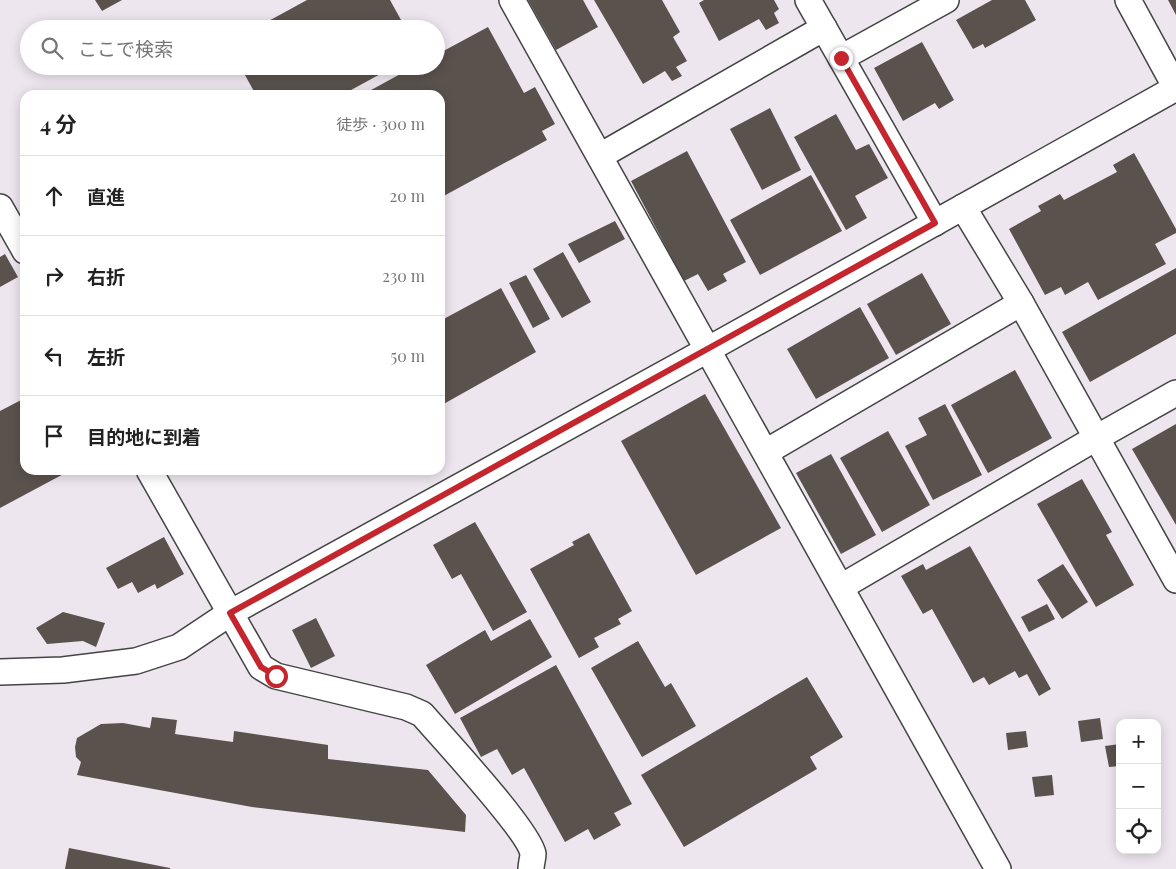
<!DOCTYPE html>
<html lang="ja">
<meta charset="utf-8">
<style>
body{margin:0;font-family:"Playfair Display","Noto Sans JP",serif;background:#f2f2f2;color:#222}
.controls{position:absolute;right:15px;bottom:15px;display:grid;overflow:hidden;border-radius:10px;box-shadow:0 2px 12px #0003}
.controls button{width:45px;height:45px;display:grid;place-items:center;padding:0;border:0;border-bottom:1px solid #e0e0e0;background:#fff;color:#222;font:25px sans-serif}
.stop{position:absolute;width:15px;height:15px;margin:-11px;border:4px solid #c4262e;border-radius:50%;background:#fff}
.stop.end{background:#c4262e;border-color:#fff;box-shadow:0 1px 5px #0008}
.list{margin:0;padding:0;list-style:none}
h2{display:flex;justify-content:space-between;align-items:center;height:65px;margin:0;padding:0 20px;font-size:21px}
h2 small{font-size:16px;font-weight:400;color:#767676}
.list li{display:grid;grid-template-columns:32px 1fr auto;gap:15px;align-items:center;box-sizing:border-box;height:80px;padding:0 20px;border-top:1px solid #e0e0e0}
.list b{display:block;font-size:19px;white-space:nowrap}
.list em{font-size:16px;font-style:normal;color:#767676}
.icon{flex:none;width:28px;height:28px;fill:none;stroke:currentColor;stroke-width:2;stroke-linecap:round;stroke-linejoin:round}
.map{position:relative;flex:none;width:1176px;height:869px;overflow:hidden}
.search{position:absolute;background:#fff;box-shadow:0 2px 12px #0003;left:20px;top:20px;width:425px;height:55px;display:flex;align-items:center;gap:12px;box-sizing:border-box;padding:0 18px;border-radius:28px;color:#767676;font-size:19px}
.panel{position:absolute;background:#fff;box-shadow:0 2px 12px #0003;left:20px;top:90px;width:425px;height:385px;border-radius:15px}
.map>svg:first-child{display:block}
.industrial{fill:#eee6ef;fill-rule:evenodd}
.building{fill:#5a524d}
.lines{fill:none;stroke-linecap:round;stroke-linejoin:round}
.minor-casing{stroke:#444;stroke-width:28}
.minor{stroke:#fff;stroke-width:25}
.route{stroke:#c4262e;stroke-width:6}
</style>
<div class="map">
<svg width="1176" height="869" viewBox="0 0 1176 869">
<rect width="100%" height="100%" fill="#fffdf5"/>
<path class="industrial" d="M 0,0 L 1176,0 L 1176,869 L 0,869 ZM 29,29 L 436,29 L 436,66 L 29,66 ZM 25,95 L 440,95 L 440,470 L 25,470 ZM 1120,723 L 1157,723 L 1157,850 L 1120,850 Z"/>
<g class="building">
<polygon points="95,0 122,0 102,11"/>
<polygon points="307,0 390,0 406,29 254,29"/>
<polygon points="528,0 583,0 598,27 556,50"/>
<polygon points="594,0 662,0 680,32 673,37 687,61 676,67 682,76 672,81 665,71 643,84"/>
<polygon points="704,0 774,0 779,9 774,13 779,23 766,30 759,19 719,41 699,3"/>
<polygon points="992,0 1025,0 1036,20 985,48 983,44 973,49 956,20"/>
<polygon points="1168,0 1176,0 1176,15"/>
<polygon points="488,27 524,93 535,87 555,124 542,131 547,140 440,198 440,95 362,95 415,66 436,66 436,55"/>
<polygon points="922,42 954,100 939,109 935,103 903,121 874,68"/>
<polygon points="240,66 395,66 342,95 256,95"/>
<polygon points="770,108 801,170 762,190 730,129"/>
<polygon points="836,114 856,150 869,144 888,178 855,196 867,218 846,230 794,137"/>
<polygon points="687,151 746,262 723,274 727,281 708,291 698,274 684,281 631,181"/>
<polygon points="1134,153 1176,229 1176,233 1155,244 1166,264 1098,300 1088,282 1065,295 1061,287 1045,295 1009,229 1041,211 1038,206 1060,194 1064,200 1117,172 1113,165"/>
<polygon points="811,175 842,231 760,275 730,220"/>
<polygon points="615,221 625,239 579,263 568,244"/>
<polygon points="563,252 591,302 562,318 533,269"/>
<polygon points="5,254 18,277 0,287 0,257"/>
<polygon points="1176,268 1176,334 1090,382 1062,332"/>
<polygon points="922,273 951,324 896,355 867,304"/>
<polygon points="526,275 550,319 533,328 509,283"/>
<polygon points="501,288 536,352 440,406 440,321"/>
<polygon points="860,307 889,358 816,399 787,349"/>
<polygon points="1015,370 1052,438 988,473 951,405"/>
<polygon points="705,394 781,528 696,575 621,441"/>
<polygon points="25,398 25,470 71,470 0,508 0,411"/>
<polygon points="945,404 982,475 933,500 905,446 927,435 918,418"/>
<polygon points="1176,424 1176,525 1132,449"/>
<polygon points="888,431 930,505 882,532 840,458"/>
<polygon points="831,454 876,535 841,554 796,473"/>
<polygon points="1082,479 1112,532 1106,535 1134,585 1096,607 1037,504"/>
<polygon points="475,522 527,612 493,631 461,574 452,579 433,545"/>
<polygon points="589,533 632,611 618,619 621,624 594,638 599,647 579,658 530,569 574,545 572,542"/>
<polygon points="164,537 184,574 157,589 155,584 138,593 132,582 118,589 106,568"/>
<polygon points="970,546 1051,689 1039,696 1027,674 1019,678 1015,671 989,685 984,677 973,683 932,609 923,614 901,576 923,564 926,570"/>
<polygon points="1063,564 1088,602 1062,619 1037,580"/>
<polygon points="1047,604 1055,619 1029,632 1021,617"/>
<polygon points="63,612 105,623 96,647 83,641 47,644 36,628"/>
<polygon points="316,618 335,656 311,668 292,630"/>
<polygon points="530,619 552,657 455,714 426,665 485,630 491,641"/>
<polygon points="638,641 665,687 671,683 696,726 642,757 591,668"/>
<polygon points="556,665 632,804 614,813 621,825 594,840 588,829 565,842 524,768 512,775 497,749 481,757 460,718"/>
<polygon points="807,677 843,737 810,757 817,769 684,847 641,775"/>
<polygon points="152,717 177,720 175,734 233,742 234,731 328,745 328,759 428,770 466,815 465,832 252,807 77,775 81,762 76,757 75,747 77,738 101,724 123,723 150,728"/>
<polygon points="1100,718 1103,739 1081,742 1078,721"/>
<polygon points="1026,731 1028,747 1008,750 1006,733"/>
<polygon points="1120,744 1120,766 1109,767 1105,746"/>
<polygon points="1052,775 1054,795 1035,797 1032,777"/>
<polygon points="69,848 170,868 170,869 65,869"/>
</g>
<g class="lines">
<g class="minor-casing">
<g id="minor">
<polyline points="512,0 998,869"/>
<polyline points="808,0 935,223"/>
<polyline points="1128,0 1176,88"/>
<polyline points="841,58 946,0"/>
<polyline points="600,156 824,28"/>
<polyline points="0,207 25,251"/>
<polyline points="963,207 1021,303 1176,580"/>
<polyline points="766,452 1021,303"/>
<path d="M 149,470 L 261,667 L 276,676 L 406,707 L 422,714 C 442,737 530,832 533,854 C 533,858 531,864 531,869"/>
<polyline points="841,587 1096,438 1176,393"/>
<polyline points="0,672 63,670 136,661 179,647 230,613 709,349 1176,88"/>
</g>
</g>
<use href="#minor" class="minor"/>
</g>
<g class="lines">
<polyline class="route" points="276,676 261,667 230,613 935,223 841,58"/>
</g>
</svg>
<div class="controls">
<button>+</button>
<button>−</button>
<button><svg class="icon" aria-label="locate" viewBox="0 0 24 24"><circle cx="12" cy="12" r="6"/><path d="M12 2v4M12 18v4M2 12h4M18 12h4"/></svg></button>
</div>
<div class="stop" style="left:276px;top:676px"></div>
<div class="stop end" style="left:841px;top:58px"></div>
<div class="search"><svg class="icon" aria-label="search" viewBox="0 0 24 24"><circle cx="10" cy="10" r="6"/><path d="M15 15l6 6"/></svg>ここで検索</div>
<section class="panel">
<h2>4 分<small>徒歩 · 300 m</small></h2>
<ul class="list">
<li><svg class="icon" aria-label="ahead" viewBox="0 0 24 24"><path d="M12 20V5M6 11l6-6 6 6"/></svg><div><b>直進</b></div><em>20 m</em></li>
<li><svg class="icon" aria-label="right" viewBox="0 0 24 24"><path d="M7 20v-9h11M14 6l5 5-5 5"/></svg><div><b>右折</b></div><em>230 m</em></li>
<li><svg class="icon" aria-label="left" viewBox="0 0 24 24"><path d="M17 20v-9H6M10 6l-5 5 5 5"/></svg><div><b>左折</b></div><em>50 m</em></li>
<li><svg class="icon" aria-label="arrive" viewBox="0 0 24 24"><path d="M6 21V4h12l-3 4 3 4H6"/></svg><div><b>目的地に到着</b></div></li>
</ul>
</section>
</div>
